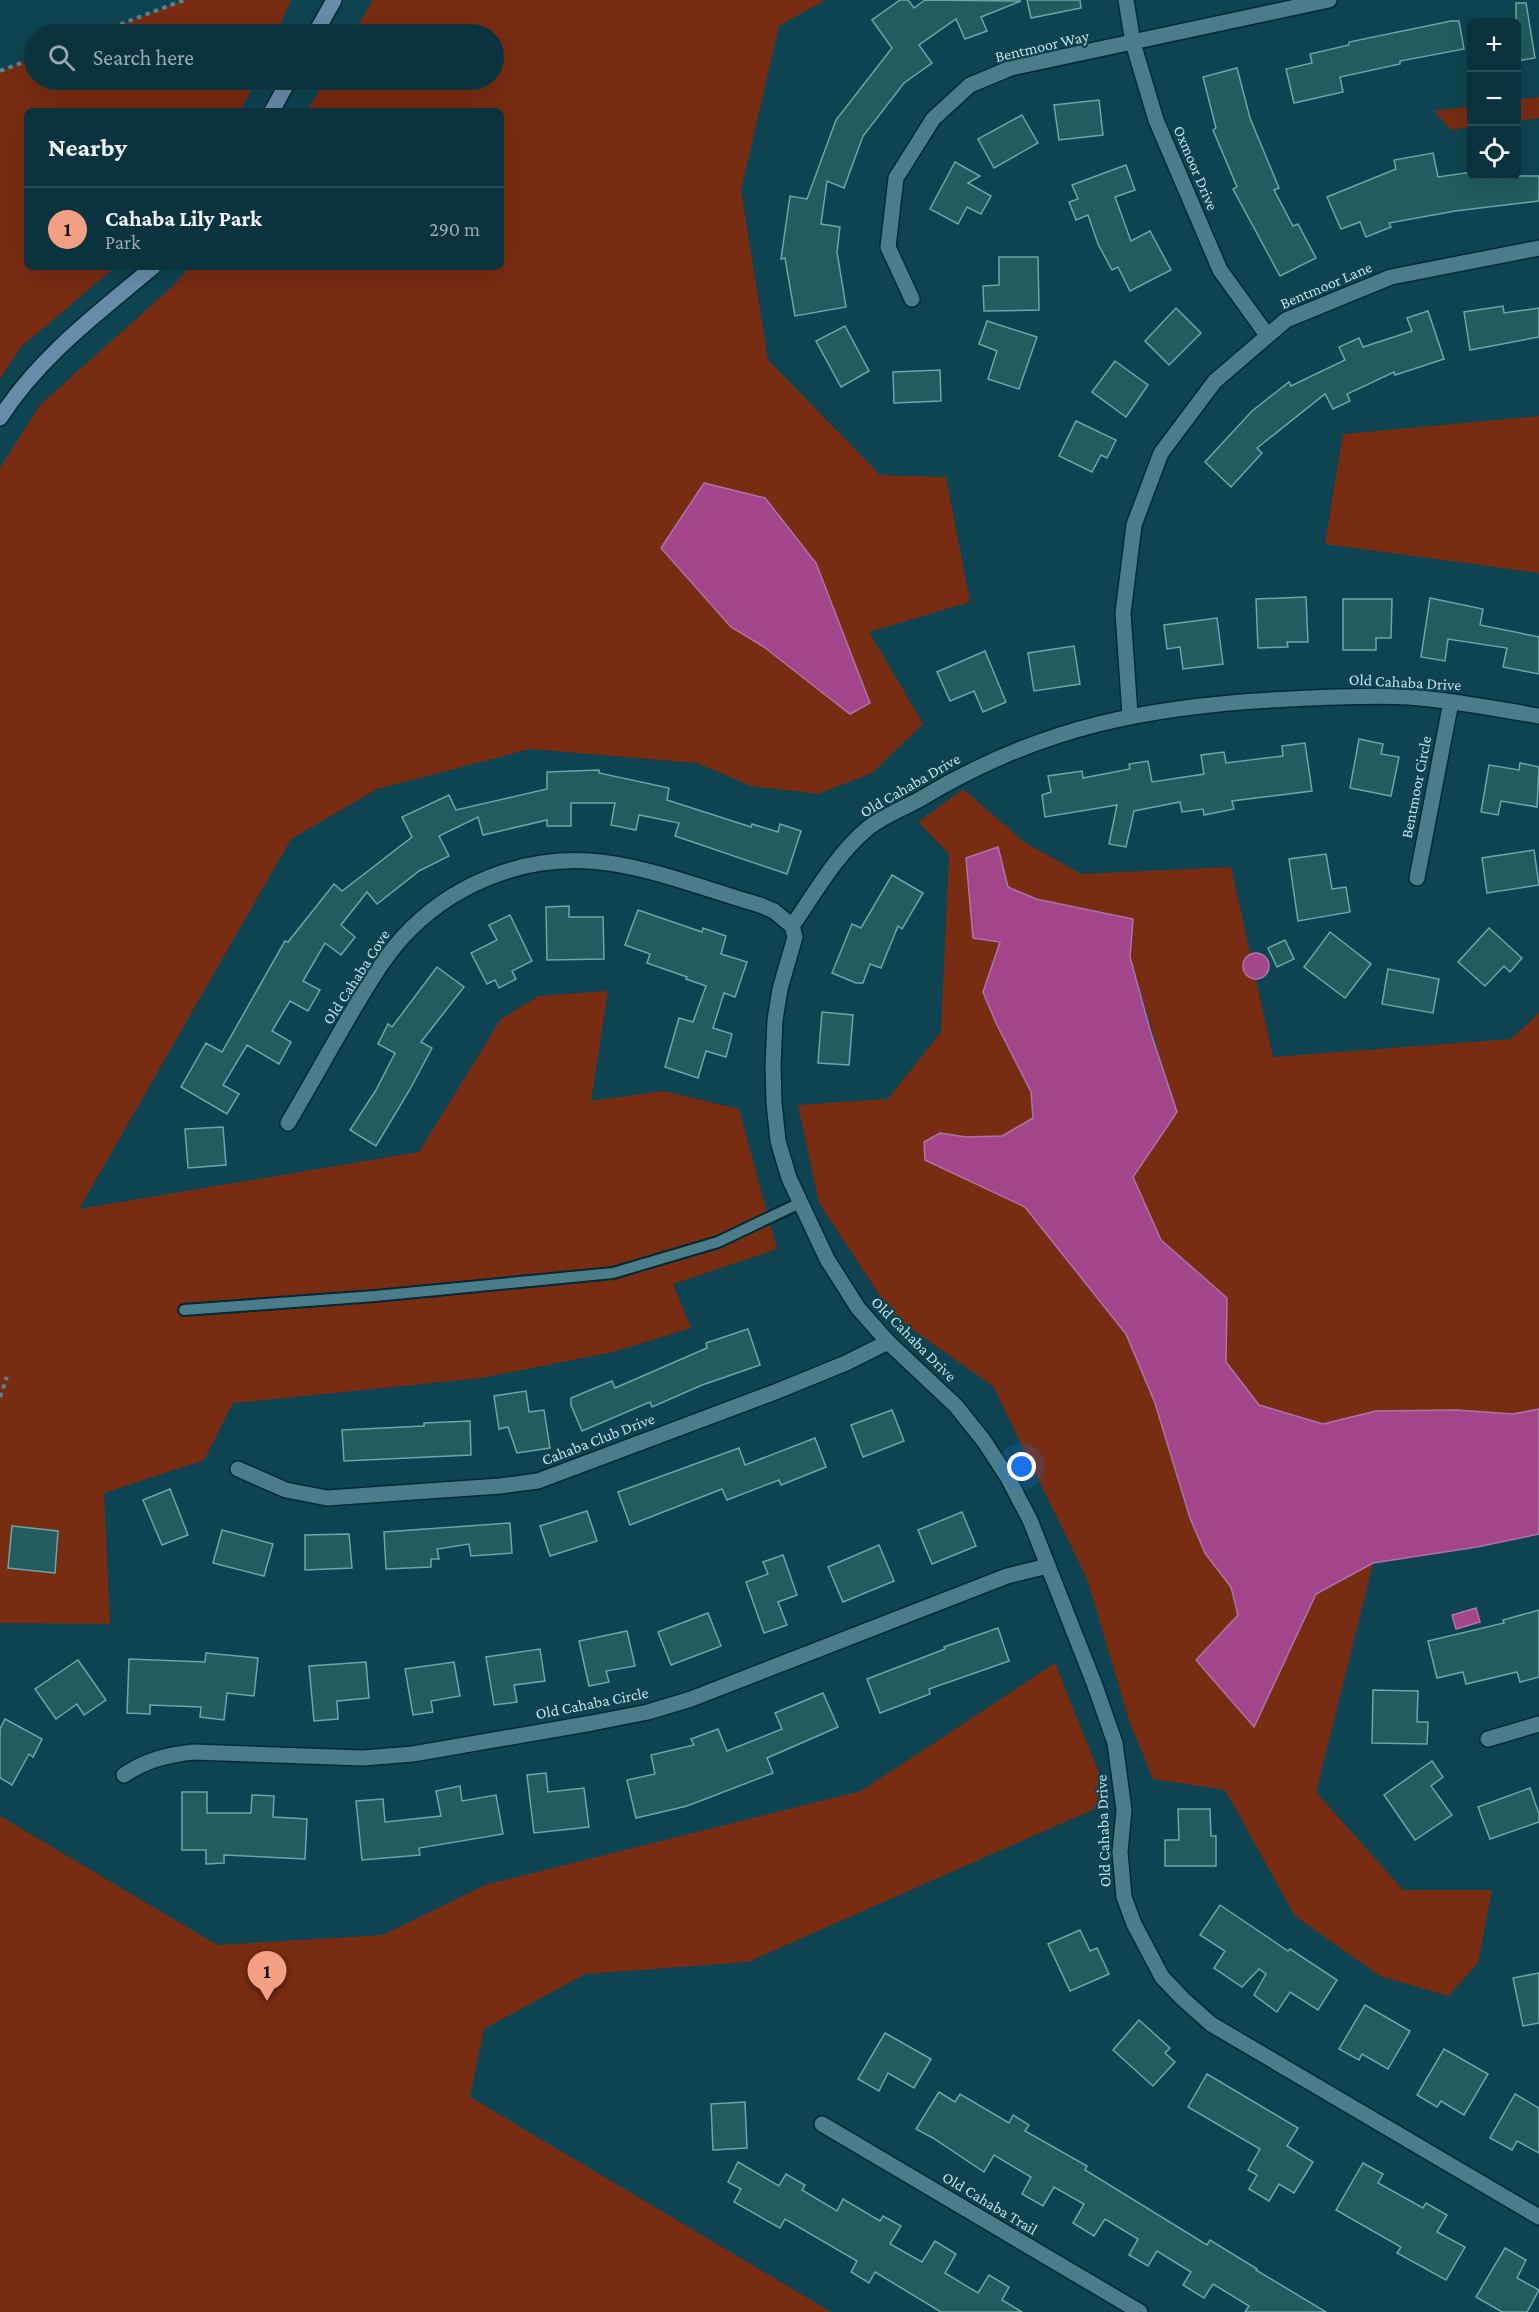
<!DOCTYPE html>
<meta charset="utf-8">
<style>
body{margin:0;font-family:"Crimson Pro",serif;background:#133b44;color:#f1f3f6}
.controls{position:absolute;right:18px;top:18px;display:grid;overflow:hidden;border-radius:9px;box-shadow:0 6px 24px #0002}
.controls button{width:54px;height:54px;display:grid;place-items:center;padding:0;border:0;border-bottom:2px solid #2a4e57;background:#0a333d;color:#f1f3f6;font:30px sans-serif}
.you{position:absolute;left:1022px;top:1467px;width:21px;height:21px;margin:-15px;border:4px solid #fff;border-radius:50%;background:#1a73e8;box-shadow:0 0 0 9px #1a73e833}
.badge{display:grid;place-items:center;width:39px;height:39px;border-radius:50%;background:#f39f84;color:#111;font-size:20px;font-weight:700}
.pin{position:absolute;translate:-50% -50px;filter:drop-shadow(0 2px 3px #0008)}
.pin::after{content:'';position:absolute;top:32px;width:21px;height:18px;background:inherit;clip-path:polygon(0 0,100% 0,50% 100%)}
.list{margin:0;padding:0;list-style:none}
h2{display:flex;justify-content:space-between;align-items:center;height:78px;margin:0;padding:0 24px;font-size:26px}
h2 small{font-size:20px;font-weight:400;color:#99aab0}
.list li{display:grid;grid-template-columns:39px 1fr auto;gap:18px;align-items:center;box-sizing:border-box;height:84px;padding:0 24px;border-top:2px solid #2a4e57}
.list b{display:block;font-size:22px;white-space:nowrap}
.list p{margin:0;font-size:20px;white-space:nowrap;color:#99aab0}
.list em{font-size:20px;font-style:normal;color:#99aab0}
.icon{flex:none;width:33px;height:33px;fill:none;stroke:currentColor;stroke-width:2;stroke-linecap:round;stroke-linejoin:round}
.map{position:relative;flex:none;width:1539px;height:2312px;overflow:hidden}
.search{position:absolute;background:#0a333d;box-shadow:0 6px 24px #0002;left:24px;top:24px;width:480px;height:66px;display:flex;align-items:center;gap:15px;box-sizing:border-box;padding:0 21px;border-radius:33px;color:#99aab0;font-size:22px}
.panel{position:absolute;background:#0a333d;box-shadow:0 6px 24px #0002;left:24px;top:108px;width:480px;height:162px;border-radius:9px}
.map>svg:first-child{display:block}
.green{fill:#782c12}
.water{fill:#a3458b;stroke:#ae73a7;stroke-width:1.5}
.building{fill:#225c5e;stroke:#6ea5a7;stroke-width:1.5}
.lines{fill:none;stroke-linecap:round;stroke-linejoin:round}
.lane-casing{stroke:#002932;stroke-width:14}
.street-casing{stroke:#002932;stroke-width:18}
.secondary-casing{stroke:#002932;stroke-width:18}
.path{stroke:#59838e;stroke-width:4;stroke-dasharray:4.5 4.5;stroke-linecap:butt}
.lane{stroke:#4b7c8a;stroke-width:10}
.street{stroke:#4b7c8a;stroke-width:15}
.secondary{stroke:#678caa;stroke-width:15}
.labels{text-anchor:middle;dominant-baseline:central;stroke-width:5;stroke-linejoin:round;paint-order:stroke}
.street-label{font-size:16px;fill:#c6dfe7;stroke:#0e4451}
</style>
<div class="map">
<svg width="1539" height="2312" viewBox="0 0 1539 2312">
<rect width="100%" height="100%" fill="#0e4451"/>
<g class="green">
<polygon points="184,0 291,0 276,34 95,34"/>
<polygon points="373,0 825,0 779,26 741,190 768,360 880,475 946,477 970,602 869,632 923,724 872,773 818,794 751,786 697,763 530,749 377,789 291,839 79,1209 419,1152 501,1019 539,996 608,991 591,1101 663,1091 739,1109 777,1249 673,1284 691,1328 613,1352 481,1378 233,1403 204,1460 104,1493 110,1624 0,1623 0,468 40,405 174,285 189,267 501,267 501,111 307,111 326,80 494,80 494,34 353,34"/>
<polygon points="34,58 34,80 257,80 240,111 27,111 27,267 115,267 21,347 0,379 0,71"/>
<polygon points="1539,97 1539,118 1517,121 1517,100"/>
<polygon points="1471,106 1471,127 1451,130 1434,111"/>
<polygon points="1539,416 1539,573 1325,544 1343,434"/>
<polygon points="963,789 1024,842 1081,874 1231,867 1273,1057 1511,1039 1539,1013 1539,1409 1513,1414 1376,1411 1323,1424 1259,1405 1226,1362 1227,1298 1161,1240 1133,1177 1177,1112 1130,956 1108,913 1036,899 1008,887 973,938 1000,942 983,992 996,1023 1031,1092 1033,1118 1002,1136 966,1137 940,1133 925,1160 1025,1207 1126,1334 1155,1403 1190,1518 1205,1553 1231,1587 1238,1615 1196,1660 1254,1727 1316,1594 1373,1563 1316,1792 1403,1890 1492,1890 1478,1963 1448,1996 1380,1976 1295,1916 1225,1790 1153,1779 1130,1723 1087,1579 993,1386 894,1317 819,1203 798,1105 888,1099 941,1032 949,854 918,822"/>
<polygon points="1055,1663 1104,1786 1094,1809 748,1962 585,1974 484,2029 470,2097 831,2312 0,2312 0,1816 217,1945 383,1935 485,1885 861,1791"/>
</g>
<g class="water">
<polygon points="704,483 765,498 816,563 870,703 850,714 764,647 731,627 661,548"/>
<polygon points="998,847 1008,887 1036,899 1133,919 1130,957 1151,1033 1177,1112 1133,1177 1161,1240 1227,1298 1226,1362 1259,1405 1323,1424 1376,1411 1456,1410 1513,1414 1539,1409 1539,1534 1477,1547 1373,1563 1316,1594 1254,1727 1196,1660 1238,1615 1231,1587 1205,1553 1190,1518 1155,1403 1126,1334 1025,1207 925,1160 924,1142 940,1133 966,1137 1002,1136 1033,1118 1031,1092 996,1023 983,992 1000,942 973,938 966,858"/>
<circle cx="1256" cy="966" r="13"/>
<polygon points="1476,1608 1480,1622 1456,1629 1452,1615"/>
</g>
<g class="building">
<polygon points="900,0 908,0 914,8 925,0 1021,1 981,17 987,31 965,39 956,19 919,45 932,63 904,83 863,136 844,188 827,181 821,224 840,227 837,252 846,307 795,316 785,258 781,259 790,196 807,199 836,120 892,48 872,20"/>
<polygon points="1027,0 1080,0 1081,8 1031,18"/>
<polygon points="1516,3 1526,3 1535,58 1516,61"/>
<polygon points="1451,21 1459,21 1464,49 1400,61 1400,64 1340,77 1343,92 1294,103 1286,69 1312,63 1310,54 1349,45 1349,42"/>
<polygon points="1237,68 1250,118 1279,188 1274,190 1293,226 1298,224 1316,258 1280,276 1233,189 1237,187 1213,130 1216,128 1203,77"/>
<polygon points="1099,100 1103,135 1059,140 1054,105"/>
<polygon points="1022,115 1038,143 994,168 978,139"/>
<polygon points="1433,153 1438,177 1472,172 1472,176 1539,176 1539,201 1455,211 1389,223 1391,227 1366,237 1360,222 1341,229 1327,197 1396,169 1394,160"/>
<polygon points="955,162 980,176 968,183 991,196 981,214 967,207 958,224 930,209"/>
<polygon points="1126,165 1135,190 1115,197 1131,241 1150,231 1171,270 1130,291 1118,267 1112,270 1098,244 1088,215 1076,220 1069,202 1078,199 1072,185"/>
<polygon points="999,257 1038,257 1039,310 984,311 983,286 999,285"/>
<polygon points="1503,306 1504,313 1539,308 1539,337 1470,350 1464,312"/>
<polygon points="1176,308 1201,333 1169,365 1145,341"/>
<polygon points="1428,311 1444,359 1395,375 1394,372 1347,394 1350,401 1333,409 1325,394 1257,448 1262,453 1231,487 1205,462 1252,411 1289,382 1291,386 1345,360 1339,347 1359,338 1363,347 1412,331 1407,318"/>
<polygon points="987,321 1037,337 1019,389 988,379 997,351 979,344"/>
<polygon points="845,326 869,371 841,387 816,341"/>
<polygon points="1115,361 1148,385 1126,417 1092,392"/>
<polygon points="940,370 941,401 894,403 893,372"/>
<polygon points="1076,421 1116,440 1107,458 1101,455 1092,472 1059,456"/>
<polygon points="1306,597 1308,642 1287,642 1288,647 1258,648 1256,599"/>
<polygon points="1430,598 1483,609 1480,625 1539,637 1539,674 1503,667 1507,648 1448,639 1445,661 1421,657"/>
<polygon points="1343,599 1392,599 1391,638 1376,638 1376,650 1343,650"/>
<polygon points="1217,618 1223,664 1183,669 1180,647 1167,649 1164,625"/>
<polygon points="1074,646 1080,684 1034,691 1028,653"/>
<polygon points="985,651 1006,702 983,712 974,691 950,701 937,672"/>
<polygon points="1359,739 1383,744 1381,754 1399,757 1391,796 1350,788"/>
<polygon points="1305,743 1312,791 1232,801 1234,809 1204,815 1203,809 1182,812 1180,802 1134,811 1126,847 1109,844 1117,805 1045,817 1042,795 1051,792 1048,776 1082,771 1083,778 1130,769 1129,764 1148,761 1152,782 1204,774 1201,755 1224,752 1226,763 1283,756 1282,746"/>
<polygon points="1520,763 1539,767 1537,807 1501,801 1498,815 1481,812 1489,765 1519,770"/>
<polygon points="599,770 599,773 669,788 667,800 751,827 752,824 778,832 780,824 801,831 787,874 675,836 679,823 639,815 636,830 611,825 615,803 571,803 571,826 547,826 547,820 483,835 478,817 439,836 449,856 419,871 377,904 367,892 341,925 355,937 341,955 325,943 303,981 320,990 308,1011 290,1001 272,1031 291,1042 279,1064 247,1045 223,1085 239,1094 227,1114 181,1087 206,1043 222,1052 285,941 288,942 334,884 342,891 412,837 402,817 449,795 456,810 547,789 547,772"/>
<polygon points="1534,850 1539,885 1487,893 1482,858"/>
<polygon points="1326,854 1332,889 1346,887 1350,912 1298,921 1289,859"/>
<polygon points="892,875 923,893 902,929 898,926 881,968 870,964 863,983 856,983 832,973 852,924 861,928"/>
<polygon points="569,906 569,917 603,917 604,959 547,960 546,907"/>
<polygon points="638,910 702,932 703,928 726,936 721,954 747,962 735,997 724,993 713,1028 732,1034 726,1057 706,1051 698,1078 665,1067 679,1018 693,1022 706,986 686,979 687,977 647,963 650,954 625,945"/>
<polygon points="510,915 532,961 512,971 516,979 499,988 495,980 487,984 471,953 497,940 489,925"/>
<polygon points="1489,928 1522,958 1510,972 1504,966 1485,986 1458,962"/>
<polygon points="1330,932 1371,964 1345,998 1304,967"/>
<polygon points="1285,940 1294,959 1277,967 1268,948"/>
<polygon points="437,967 464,987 421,1042 432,1048 409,1091 376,1146 350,1130 376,1090 395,1053 378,1044 388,1024 392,1027"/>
<polygon points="1388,969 1439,979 1433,1013 1382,1004"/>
<polygon points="822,1012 853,1015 849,1065 818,1063"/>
<polygon points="223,1127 226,1165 188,1168 185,1129"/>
<polygon points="748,1329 760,1365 702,1385 652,1407 650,1402 582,1431 571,1405 571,1398 612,1381 615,1388 707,1348 706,1343"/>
<polygon points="526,1391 529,1412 544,1410 550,1448 517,1453 508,1427 499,1429 494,1396"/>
<polygon points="892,1410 904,1441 863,1457 851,1425"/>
<polygon points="470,1421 471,1455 344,1461 342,1430 424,1426 424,1423"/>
<polygon points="815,1438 826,1467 781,1485 779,1480 727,1500 722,1489 630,1525 618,1492 739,1448 745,1465"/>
<polygon points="170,1489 188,1535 162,1545 143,1500"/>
<polygon points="587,1511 597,1541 550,1556 540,1526"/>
<polygon points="962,1512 976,1546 932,1564 918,1530"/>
<polygon points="510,1523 512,1553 471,1556 469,1544 437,1549 439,1559 431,1559 431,1567 386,1569 384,1532"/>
<polygon points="12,1526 58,1531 55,1573 8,1568"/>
<polygon points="222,1530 273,1544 264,1576 213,1563"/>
<polygon points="349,1534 352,1568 305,1570 305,1535"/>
<polygon points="879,1545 894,1581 843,1602 828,1567"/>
<polygon points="783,1555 797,1595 778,1602 787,1625 764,1633 746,1582 768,1574 763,1562"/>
<polygon points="1539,1610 1539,1677 1520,1682 1517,1672 1466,1684 1463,1672 1437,1678 1428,1641 1504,1623 1503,1620"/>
<polygon points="708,1613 721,1646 671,1665 658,1632"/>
<polygon points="998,1628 1009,1661 929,1689 930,1694 880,1713 867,1679 945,1649 944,1647"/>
<polygon points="627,1631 635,1666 606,1671 609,1682 589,1686 579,1641"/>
<polygon points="540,1649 545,1681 514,1685 517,1702 494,1705 486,1657"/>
<polygon points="206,1653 258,1658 254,1696 227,1693 224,1720 200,1717 201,1707 150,1705 150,1714 127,1713 129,1659 205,1662"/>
<polygon points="78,1660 106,1700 84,1715 77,1704 56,1719 35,1689"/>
<polygon points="366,1662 369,1698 337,1701 338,1719 314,1721 309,1666"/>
<polygon points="454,1662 460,1696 431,1701 433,1712 413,1715 405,1669"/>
<polygon points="1373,1690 1418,1691 1417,1722 1428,1722 1427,1744 1372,1743"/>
<polygon points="823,1693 838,1727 767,1758 773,1773 687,1806 636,1818 627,1780 655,1774 651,1755 694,1745 691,1739 718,1729 727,1751 782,1729 775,1713"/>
<polygon points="5,1719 42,1739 33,1757 29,1754 12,1785 0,1778 0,1729"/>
<polygon points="1432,1761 1443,1777 1431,1786 1452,1815 1415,1840 1384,1795"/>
<polygon points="546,1773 548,1792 584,1788 589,1827 534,1833 527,1775"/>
<polygon points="460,1786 462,1801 496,1795 503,1834 419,1848 420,1855 362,1860 356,1801 383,1799 385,1822 441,1816 436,1791"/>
<polygon points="1530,1788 1539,1814 1539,1822 1490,1839 1478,1807"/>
<polygon points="182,1792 207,1792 207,1813 251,1813 252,1795 274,1796 273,1817 307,1819 305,1859 224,1855 224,1863 206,1864 206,1850 182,1850"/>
<polygon points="1178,1809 1210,1809 1211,1836 1216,1836 1216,1866 1165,1866 1165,1840 1179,1840"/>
<polygon points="1220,1905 1288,1951 1290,1949 1337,1980 1318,2010 1290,1992 1277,2012 1254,1995 1266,1974 1259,1969 1242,1987 1214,1968 1225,1951 1200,1935"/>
<polygon points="1080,1930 1090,1951 1097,1948 1109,1974 1070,1991 1048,1944"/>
<polygon points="1539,1973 1539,2023 1523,2026 1513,1978"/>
<polygon points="1365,2005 1410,2031 1388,2069 1362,2054 1359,2060 1339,2049"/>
<polygon points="1139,2020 1170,2048 1165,2053 1175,2062 1153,2086 1113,2050"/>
<polygon points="885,2033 931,2059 914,2088 888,2073 879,2091 858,2079"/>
<polygon points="1444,2049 1488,2074 1464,2115 1441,2101 1437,2107 1417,2095"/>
<polygon points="1207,2074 1298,2128 1287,2146 1313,2162 1294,2193 1279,2184 1269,2201 1249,2189 1257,2175 1248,2170 1260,2149 1188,2107"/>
<polygon points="939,2092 955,2102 960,2094 1009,2123 1013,2115 1029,2125 1025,2131 1087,2166 1085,2170 1207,2245 1210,2240 1257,2269 1256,2270 1326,2312 1245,2312 1249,2306 1213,2284 1204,2298 1183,2285 1191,2272 1157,2251 1148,2266 1129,2255 1138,2239 1105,2219 1094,2236 1073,2223 1084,2204 1054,2187 1043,2206 1022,2194 1031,2177 994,2155 984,2172 933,2138 916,2129"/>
<polygon points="1515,2094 1539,2108 1539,2153 1517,2141 1512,2150 1490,2138"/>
<polygon points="745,2102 747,2148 713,2150 711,2104"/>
<polygon points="738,2162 779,2186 786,2174 805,2185 802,2190 837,2211 843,2199 880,2221 883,2216 901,2226 890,2244 922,2262 935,2241 956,2254 945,2273 978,2293 989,2275 1009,2287 1002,2300 1022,2312 941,2312 875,2272 869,2283 851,2272 857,2261 785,2219 780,2228 734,2202 741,2189 728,2182"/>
<polygon points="1363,2163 1383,2174 1378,2183 1423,2208 1426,2203 1447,2215 1437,2232 1465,2247 1446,2280 1397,2253 1401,2247 1336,2210"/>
<polygon points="1505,2248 1526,2260 1517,2278 1539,2290 1527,2312 1502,2312 1476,2297"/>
</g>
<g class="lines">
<g class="lane-casing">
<polyline id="lane" points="184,1310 375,1296 613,1273 718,1242 800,1203"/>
</g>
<g class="street-casing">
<g id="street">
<polyline points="1126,0 1133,43 1156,120 1220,270 1267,335"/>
<polyline points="912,299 888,247 896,178 933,119 970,85 1011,68 1329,0"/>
<polyline points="1130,715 1123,613 1134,525 1161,453 1215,381 1286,320 1391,277 1539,248"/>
<path d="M 1539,716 C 1496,709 1452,700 1409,697 C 1369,695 1330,697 1290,699 C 1153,705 1041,726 922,798 C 905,808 882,816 867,829 C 836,855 815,893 792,926 L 795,937 L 780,989 L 775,1020 L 773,1066 L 774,1102 L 778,1141 L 789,1178 L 827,1259 L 858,1308 L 888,1342 L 956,1406 L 984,1441 L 1008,1478 L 1030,1520 L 1094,1683 L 1115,1743 L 1124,1810 L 1120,1852 L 1124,1897 L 1134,1924 L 1162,1977 L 1183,1999 L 1211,2024 L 1539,2217"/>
<polyline points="1417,878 1451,702"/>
<path d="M 288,1123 C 311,1084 333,1044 356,1005 C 370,982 384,958 402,938 C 449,886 518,857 589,861 C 643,864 707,890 760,905 L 774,911 L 792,926"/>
<polyline points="238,1469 286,1490 327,1498 500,1486 538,1481 775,1392 846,1363 888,1342"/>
<polyline points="1488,1739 1539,1724"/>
<path d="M 124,1775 C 146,1760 167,1755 193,1752 L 363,1758 L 413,1754 L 592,1723 L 648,1712 L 691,1699 L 1007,1576 L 1048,1566"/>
<polyline points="822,2124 1140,2312"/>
</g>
</g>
<g class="secondary-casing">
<g id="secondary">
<polyline points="315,34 334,0"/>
<polyline points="272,111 289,80"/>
<path d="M 0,418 C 40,356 97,314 153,267"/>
</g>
</g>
<g class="path">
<polyline points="95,34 184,0"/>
<polyline points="0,71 34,58"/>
<polyline points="0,1397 7,1377"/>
</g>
<use href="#lane" class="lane"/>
<use href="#street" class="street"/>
<use href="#secondary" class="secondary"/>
</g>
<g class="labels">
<g class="street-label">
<text transform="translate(1042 46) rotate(-13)">Bentmoor Way</text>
<text transform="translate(1196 168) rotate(67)">Oxmoor Drive</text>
<text transform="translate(1326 285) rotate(-23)">Bentmoor Lane</text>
<text transform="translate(1405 682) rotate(3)">Old Cahaba Drive</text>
<text transform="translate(910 785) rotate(-30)">Old Cahaba Drive</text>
<text transform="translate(1416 787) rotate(-79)">Bentmoor Circle</text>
<text transform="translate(356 977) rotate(-57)">Old Cahaba Cove</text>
<text transform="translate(914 1339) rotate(45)">Old Cahaba Drive</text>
<text transform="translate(598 1439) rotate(-21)">Cahaba Club Drive</text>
<text transform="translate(592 1703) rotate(-11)">Old Cahaba Circle</text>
<text transform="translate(1103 1831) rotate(-92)">Old Cahaba Drive</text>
<text transform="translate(990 2203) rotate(31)">Old Cahaba Trail</text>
</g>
</g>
</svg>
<div class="controls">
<button>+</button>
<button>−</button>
<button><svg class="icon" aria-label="locate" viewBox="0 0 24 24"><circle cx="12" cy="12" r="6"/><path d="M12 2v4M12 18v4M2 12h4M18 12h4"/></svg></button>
</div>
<div class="you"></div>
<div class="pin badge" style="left:267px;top:2001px">1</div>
<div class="search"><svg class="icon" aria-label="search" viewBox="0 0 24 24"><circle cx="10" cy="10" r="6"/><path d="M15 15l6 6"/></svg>Search here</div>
<section class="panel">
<h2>Nearby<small></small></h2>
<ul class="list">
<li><span class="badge">1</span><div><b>Cahaba Lily Park</b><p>Park</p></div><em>290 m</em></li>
</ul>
</section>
</div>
